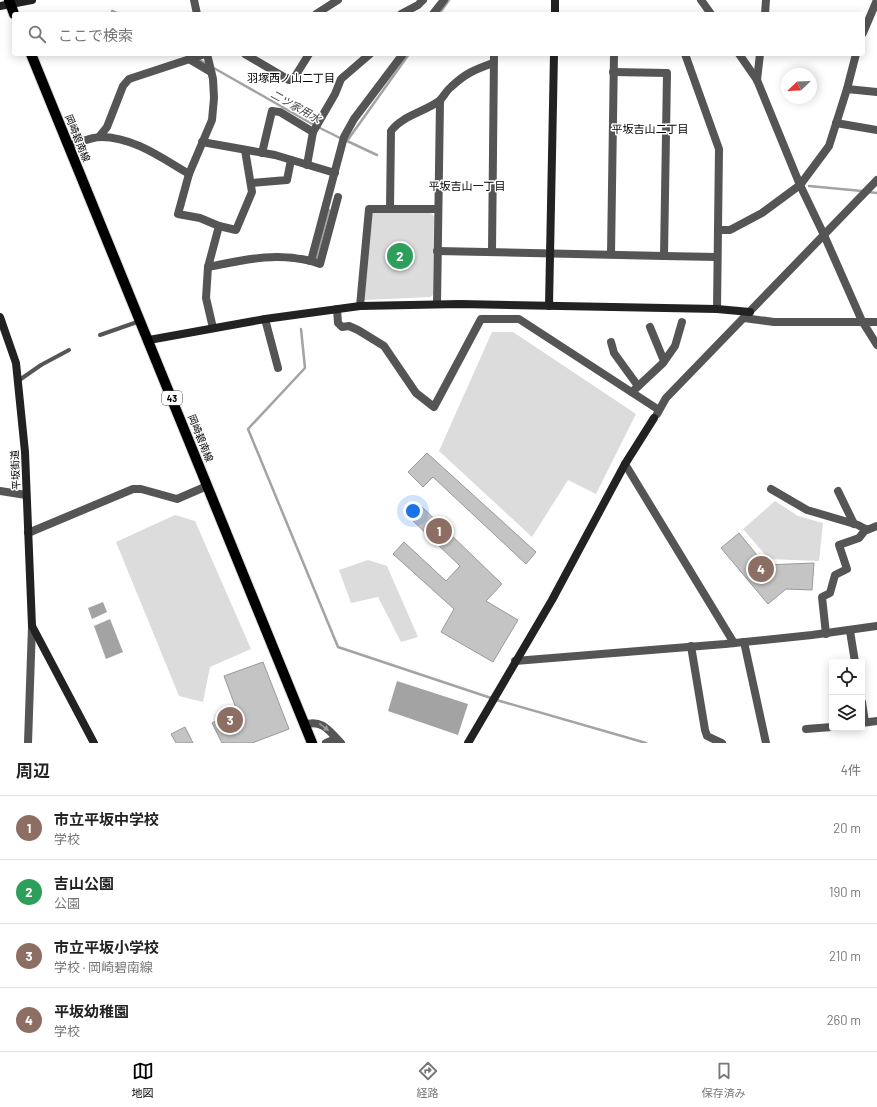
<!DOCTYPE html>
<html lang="ja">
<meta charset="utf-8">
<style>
body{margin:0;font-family:Barlow,"Noto Sans JP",sans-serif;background:#f6f6f6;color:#222}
.controls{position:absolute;right:12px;bottom:12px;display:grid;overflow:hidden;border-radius:4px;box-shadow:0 2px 10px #0003}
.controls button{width:36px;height:36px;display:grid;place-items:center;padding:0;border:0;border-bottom:1px solid #e0e0e0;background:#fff;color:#222;font:20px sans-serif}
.compass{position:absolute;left:781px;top:68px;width:36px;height:36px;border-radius:50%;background:#fff;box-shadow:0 2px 10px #0003;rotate:247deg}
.you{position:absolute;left:413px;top:511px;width:14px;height:14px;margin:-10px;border:3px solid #fff;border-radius:50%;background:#1a73e8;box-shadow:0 0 0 6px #1a73e833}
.badge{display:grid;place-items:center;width:26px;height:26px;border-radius:50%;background:#000;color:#fff;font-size:13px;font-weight:700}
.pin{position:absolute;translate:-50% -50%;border:2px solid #fff;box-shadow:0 1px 4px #0006}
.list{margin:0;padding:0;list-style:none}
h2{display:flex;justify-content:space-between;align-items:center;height:52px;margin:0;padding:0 16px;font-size:17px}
h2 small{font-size:13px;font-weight:400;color:#767676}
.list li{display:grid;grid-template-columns:26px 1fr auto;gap:12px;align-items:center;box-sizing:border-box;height:64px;padding:0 16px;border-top:1px solid #e0e0e0}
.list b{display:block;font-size:15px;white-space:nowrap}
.list p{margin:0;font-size:13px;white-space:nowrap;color:#767676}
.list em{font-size:13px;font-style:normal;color:#767676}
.icon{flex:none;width:22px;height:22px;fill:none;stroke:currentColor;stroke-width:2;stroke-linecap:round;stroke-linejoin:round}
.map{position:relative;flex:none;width:877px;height:743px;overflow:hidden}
.search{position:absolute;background:#fff;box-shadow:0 2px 10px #0003;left:12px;right:12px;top:12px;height:44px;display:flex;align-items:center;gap:10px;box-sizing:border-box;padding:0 14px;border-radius:4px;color:#767676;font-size:15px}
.sheet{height:308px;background:#fff}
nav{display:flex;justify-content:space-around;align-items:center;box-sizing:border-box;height:56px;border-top:1px solid #e0e0e0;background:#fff;font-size:11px;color:#767676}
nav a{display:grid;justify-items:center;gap:2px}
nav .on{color:#000}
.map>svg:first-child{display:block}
.green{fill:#dcdcdc}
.water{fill:#a3a3a3}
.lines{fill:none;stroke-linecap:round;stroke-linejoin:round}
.stream{stroke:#a3a3a3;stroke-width:2.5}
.building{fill:#c4c4c4;stroke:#999}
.primary-casing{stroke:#dbdbdb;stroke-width:12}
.lane{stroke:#555;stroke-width:4}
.street{stroke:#555;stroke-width:8}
.secondary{stroke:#222;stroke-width:8}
.primary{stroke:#000;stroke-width:10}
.oneway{fill:#999}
.labels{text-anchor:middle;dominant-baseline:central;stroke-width:3;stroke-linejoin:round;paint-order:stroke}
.shield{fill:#fff;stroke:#4c4c4c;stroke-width:1}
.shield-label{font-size:9px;font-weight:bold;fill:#000}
.street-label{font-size:10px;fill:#000;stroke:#fff}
.neighbourhood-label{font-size:11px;fill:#000;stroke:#fff}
.water-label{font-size:11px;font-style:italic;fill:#444;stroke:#fff}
</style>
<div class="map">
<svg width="877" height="743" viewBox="0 0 877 743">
<rect width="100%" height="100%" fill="#fff"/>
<g class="green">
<polygon points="373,212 431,213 434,217 433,295 430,297 365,300 364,298 371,215"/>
<polygon points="492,332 513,332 636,414 596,494 568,480 532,537 439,451"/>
<polygon points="775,501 798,516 823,523 819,561 769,559 743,529"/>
<polygon points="175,515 195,521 251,649 210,667 203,702 179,696 116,542"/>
<polygon points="368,560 387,566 418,637 401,642 378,597 351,603 339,570"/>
</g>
<g class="water">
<polygon points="103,602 107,612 92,619 88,608"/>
<polygon points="110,619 123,652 106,659 94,626"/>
<polygon points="397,681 468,704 458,735 388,711"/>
</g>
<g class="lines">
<g class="stream">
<polyline points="112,11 119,14"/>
<polyline points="439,14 449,0"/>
<polyline points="198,59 208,65"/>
<polyline points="212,67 314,125 342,139"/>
<polyline points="347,141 409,54"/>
<polyline points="347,141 377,155"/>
<polyline points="809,186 862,191"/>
<polyline points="867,192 877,193"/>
<polyline points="316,260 329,210"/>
<polyline points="301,329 305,368 248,429 338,647 500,701 646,743"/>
</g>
</g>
<g class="building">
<polygon points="427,453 536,552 526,564 433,477 423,487 408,472"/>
<polygon points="420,505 502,584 486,601 518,620 493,662 441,632 454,609 393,554 404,542 446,581 460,566 409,517"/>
<polygon points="739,533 765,565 814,563 812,590 786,589 768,604 721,548"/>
<polygon points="263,662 289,729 252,743 222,743 212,723 237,711 224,676"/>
<polygon points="185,727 193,743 176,743 171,734"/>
</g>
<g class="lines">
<g class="primary-casing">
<g id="primary">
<polyline points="9,0 14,14"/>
<polyline points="31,54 312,743"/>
</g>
</g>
<g class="lane">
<polyline points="100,335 140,321"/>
<polyline points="18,381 41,365 69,350"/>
</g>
<g class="street">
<polyline points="194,0 197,14"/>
<polyline points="701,0 711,14"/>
<polyline points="316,14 338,0"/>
<polyline points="401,14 418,5 423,0"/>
<polyline points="433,14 444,0"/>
<polyline points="765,14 766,0"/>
<polyline points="863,33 877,0"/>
<polyline points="207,54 213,79 214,98 212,120 189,174 178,214 200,218 219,226 208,267 206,298 213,328"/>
<polyline points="245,54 289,80 294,78 309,54"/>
<polyline points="685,54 719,149 717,309"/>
<polyline points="739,54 757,80 800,185 824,235 862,321 877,345"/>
<polyline points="189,59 211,72"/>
<polyline points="757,80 760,54"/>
<polyline points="847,89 856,54"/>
<polyline points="836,123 877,130"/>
<polyline points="313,132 335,94 341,79 370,54"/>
<polyline points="99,137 107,127 123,86 129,79 205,54"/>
<polyline points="202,142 275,155 335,173"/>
<path d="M 68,146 C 78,143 91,137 101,137 C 134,137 163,159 189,174"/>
<polyline points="262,153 272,111 280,112 313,132 307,165"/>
<polyline points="252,183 287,180 291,160"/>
<path d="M 390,208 L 391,131 C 402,116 424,112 439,101 C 443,98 446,91 451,87 C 466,73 474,70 493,63"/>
<polyline points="219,226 236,230 252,192 245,150"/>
<polyline points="718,230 730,230 762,213 800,185 829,146 847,89 877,92"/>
<polyline points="437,251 664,256 667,73 613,72"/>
<polyline points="492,251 494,54"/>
<polyline points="611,254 614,54"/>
<polyline points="664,256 717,257"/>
<polyline points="311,261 320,264 338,197"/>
<path d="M 208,267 C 244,260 274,252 311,261 L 344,137 L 354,119 L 403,54"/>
<polyline points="437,304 440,101"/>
<polyline points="360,306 369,209 437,209"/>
<polyline points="337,309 338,323 342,327 349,326 358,330 384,346 416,393 434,407 481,319 519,319 659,410"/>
<polyline points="744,318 774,322 877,322"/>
<polyline points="265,319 278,368"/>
<polyline points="650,327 664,361"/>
<polyline points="611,342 614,353 638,386"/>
<polyline points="632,392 663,363 675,346 682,322"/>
<polyline points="657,414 666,398 877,180"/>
<polyline points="625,464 734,643"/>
<polyline points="771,489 807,510 858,525 867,530 877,526"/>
<polyline points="0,491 26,495"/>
<polyline points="838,491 854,524"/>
<polyline points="28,533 133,489 141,489 177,499 207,486"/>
<polyline points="850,631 855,662"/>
<polyline points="826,634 822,597 830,593 835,575 847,569 839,545 859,538 866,529"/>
<polyline points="744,642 766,743"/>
<polyline points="691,646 705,730 707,736 722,743"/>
<polyline points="515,661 725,644 812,635 877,626"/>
<polyline points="862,702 865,722"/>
<polyline points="862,723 877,721"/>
<path d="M 304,725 C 322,718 330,732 341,743"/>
<polyline points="806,729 832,727"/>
<polyline points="28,743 32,626"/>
<polyline points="326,743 333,740 340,743"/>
</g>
<g class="secondary">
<polyline points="0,6 32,0"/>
<polyline points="555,14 555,0"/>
<polyline points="549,306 554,54"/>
<polyline points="0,317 16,363 25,452 32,626 94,743"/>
<polyline points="149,340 265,319 360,306 460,304 717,309 750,312"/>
<polyline points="468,743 552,600 625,464 654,418"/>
</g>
<use href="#primary" class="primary"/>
</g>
<defs><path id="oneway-solid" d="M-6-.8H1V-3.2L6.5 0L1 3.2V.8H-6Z"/></defs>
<use class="oneway" href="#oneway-solid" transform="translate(324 727) rotate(37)"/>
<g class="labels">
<rect class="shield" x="162" y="391" width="20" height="14" rx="3"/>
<g class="shield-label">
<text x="172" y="398">43</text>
</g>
<g class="street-label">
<text transform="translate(78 138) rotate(68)">岡崎碧南線</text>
<text transform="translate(201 438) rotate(68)">岡崎碧南線</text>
<text transform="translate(15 470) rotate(-93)">平坂街道</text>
</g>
<g class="neighbourhood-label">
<text x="291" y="77">羽塚西ノ山二丁目</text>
<text x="650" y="128">平坂吉山二丁目</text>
<text x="467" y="185">平坂吉山一丁目</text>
</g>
<g class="water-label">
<text transform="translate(296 106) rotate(29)">二ツ家用水</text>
</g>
</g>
</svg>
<div class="controls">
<button><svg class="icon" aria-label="locate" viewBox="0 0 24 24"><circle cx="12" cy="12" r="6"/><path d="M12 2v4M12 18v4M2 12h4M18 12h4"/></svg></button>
<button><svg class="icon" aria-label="layers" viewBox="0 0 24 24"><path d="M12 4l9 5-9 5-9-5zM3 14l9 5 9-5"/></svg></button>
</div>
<svg class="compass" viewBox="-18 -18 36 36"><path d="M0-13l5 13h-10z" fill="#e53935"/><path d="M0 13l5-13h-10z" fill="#767676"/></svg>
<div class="you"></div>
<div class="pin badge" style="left:439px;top:531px;background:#8d6e63">1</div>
<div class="pin badge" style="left:400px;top:256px;background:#2e9e5b">2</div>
<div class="pin badge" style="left:230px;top:720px;background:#8d6e63">3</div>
<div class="pin badge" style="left:761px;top:569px;background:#8d6e63">4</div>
<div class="search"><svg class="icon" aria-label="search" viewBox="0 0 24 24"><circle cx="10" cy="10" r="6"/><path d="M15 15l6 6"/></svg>ここで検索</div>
</div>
<section class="sheet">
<h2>周辺<small>4件</small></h2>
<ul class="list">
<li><span class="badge" style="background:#8d6e63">1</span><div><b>市立平坂中学校</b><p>学校</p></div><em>20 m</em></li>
<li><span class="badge" style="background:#2e9e5b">2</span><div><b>吉山公園</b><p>公園</p></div><em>190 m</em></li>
<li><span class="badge" style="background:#8d6e63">3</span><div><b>市立平坂小学校</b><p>学校 · 岡崎碧南線</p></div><em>210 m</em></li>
<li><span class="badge" style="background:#8d6e63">4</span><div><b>平坂幼稚園</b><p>学校</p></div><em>260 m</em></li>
</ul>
</section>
<nav>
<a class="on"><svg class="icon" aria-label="map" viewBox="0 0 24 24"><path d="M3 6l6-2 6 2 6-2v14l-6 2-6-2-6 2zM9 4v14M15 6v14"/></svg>地図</a>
<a><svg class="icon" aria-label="directions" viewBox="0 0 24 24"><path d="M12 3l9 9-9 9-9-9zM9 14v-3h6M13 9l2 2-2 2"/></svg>経路</a>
<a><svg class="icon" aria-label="saved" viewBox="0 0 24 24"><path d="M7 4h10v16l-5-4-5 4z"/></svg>保存済み</a>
</nav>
